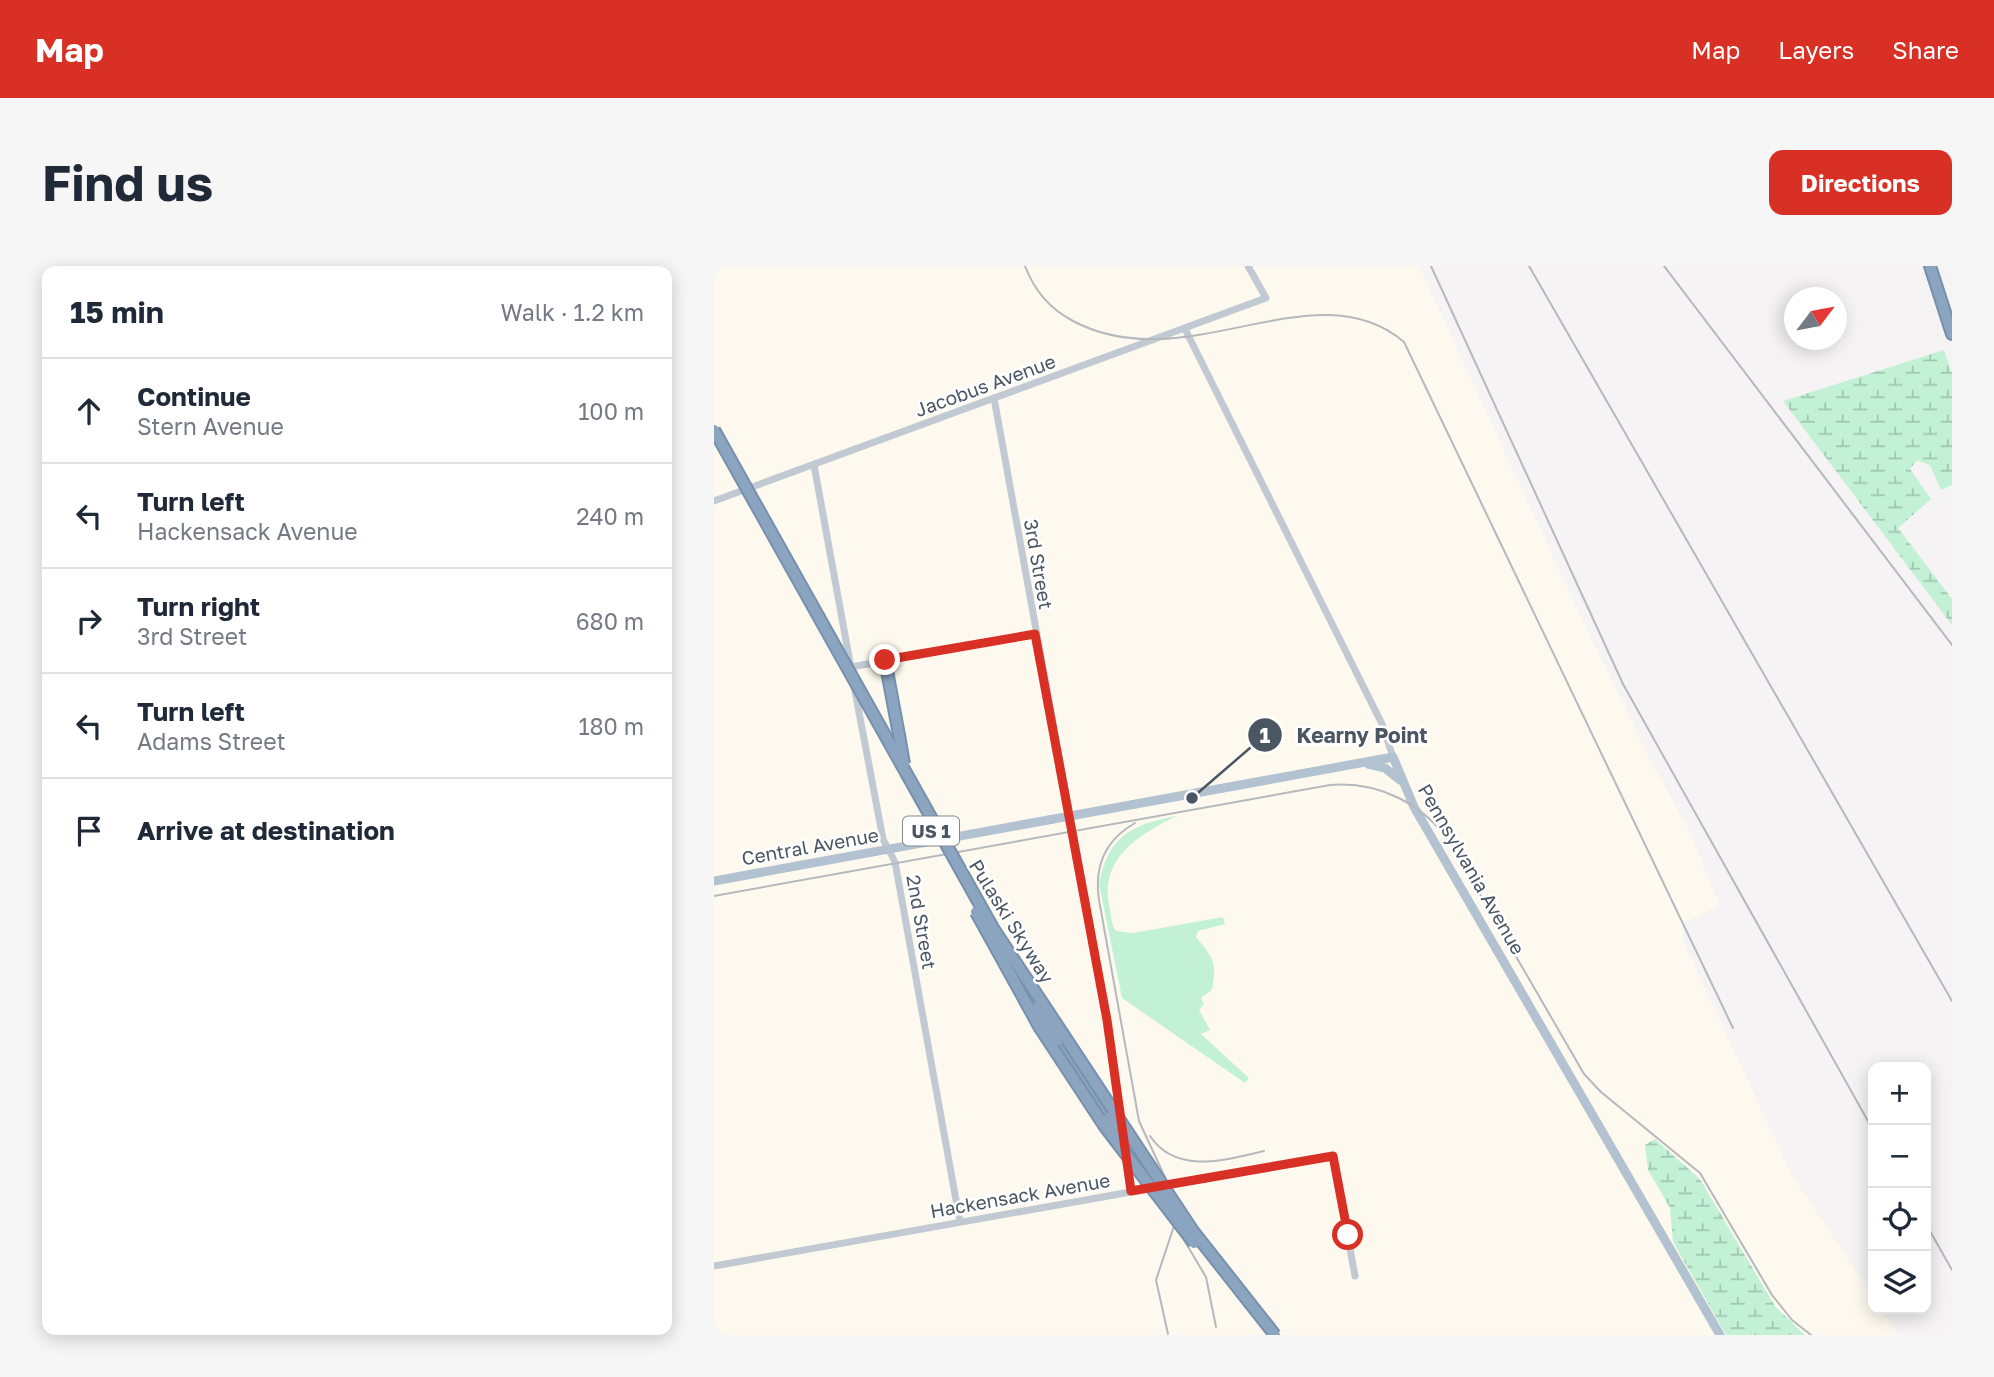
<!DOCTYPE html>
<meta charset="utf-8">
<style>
body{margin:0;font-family:"Golos Text",sans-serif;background:#f6f6f7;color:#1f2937}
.controls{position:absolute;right:21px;bottom:21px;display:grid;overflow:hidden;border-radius:14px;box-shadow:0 4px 18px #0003}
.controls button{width:63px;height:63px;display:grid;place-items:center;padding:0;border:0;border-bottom:2px solid #e0e1e3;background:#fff;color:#1f2937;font:35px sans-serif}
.compass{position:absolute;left:1070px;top:21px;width:63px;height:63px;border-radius:50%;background:#fff;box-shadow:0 4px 18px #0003;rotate:58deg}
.stop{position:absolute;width:21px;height:21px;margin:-16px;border:5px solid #d93025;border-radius:50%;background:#fff}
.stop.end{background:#d93025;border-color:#fff;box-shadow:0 2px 7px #0008}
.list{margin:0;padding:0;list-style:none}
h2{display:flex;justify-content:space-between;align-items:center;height:91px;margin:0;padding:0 28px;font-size:30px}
h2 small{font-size:23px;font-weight:400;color:#747a83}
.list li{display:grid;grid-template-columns:46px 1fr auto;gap:21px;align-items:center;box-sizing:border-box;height:105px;padding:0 28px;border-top:2px solid #e0e1e3}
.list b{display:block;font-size:26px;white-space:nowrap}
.list p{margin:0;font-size:23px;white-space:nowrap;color:#747a83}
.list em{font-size:23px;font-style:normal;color:#747a83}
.icon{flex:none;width:38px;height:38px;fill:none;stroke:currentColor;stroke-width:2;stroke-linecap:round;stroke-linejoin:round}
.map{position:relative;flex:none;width:1238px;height:1069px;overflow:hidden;border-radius:14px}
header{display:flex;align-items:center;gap:42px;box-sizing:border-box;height:98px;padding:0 35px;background:#d93025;color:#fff}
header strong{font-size:33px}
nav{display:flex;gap:38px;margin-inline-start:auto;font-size:24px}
.intro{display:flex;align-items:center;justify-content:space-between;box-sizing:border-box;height:168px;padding:0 42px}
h1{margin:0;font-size:49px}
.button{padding:18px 32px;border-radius:14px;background:#d93025;color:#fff;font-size:24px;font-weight:700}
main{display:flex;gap:42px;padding:0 42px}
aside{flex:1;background:#fff;border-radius:14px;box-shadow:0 4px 18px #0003}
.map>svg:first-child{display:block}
.commercial{fill:#fdf9ef}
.green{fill:#c3f1d5}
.wetland{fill:url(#wetland-marsh)}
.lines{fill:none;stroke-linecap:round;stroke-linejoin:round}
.highway-casing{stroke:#7690ad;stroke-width:14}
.minor{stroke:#c1cad2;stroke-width:7}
.major{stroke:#b3c2d1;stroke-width:9}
.highway{stroke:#8ba5c1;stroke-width:10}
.rail{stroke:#b5b8bd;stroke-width:2}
.highway-bridge-casing{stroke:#7690ad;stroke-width:14;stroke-linecap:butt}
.highway-bridge{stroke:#8ba5c1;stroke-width:10}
.route{stroke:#d93025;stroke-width:9}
.labels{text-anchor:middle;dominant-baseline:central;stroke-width:5;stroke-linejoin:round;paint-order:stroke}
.shield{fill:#fff;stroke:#808990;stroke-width:2}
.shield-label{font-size:18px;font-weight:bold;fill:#4a5661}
.street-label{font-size:19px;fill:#4a5661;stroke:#fff}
.leader{fill:none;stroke:#4a5661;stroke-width:2.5}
.callout-dot{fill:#4a5661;stroke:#fff;stroke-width:2.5}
.mark-label{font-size:21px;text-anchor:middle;font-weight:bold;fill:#fff}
.callout-label{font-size:21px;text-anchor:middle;font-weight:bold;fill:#4a5661;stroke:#fff;stroke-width:5;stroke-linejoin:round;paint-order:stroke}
</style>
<header>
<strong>Map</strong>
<nav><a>Map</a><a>Layers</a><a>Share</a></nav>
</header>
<div class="intro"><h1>Find us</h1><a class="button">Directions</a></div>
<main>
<aside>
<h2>15 min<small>Walk · 1.2 km</small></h2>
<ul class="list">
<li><svg class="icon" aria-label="ahead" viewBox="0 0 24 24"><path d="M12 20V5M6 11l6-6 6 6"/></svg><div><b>Continue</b><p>Stern Avenue</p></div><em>100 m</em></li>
<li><svg class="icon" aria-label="left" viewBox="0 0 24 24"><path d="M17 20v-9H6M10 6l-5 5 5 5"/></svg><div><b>Turn left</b><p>Hackensack Avenue</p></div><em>240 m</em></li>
<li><svg class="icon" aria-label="right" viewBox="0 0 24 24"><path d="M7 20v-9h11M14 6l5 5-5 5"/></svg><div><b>Turn right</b><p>3rd Street</p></div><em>680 m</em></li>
<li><svg class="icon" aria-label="left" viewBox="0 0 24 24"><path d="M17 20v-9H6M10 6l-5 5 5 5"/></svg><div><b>Turn left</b><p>Adams Street</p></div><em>180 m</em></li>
<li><svg class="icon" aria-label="arrive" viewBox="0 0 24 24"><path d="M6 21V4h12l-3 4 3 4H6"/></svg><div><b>Arrive at destination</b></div></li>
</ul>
</aside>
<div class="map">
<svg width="1238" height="1069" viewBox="0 0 1238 1069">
<defs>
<pattern id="wetland-marsh" width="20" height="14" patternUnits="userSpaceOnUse" patternTransform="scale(1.75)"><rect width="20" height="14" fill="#c3f1d5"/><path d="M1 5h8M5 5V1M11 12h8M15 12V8" fill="none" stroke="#a0c6b0"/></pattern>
</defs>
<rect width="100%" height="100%" fill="#f5f3f3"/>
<polygon class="commercial" points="0,0 705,0 878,375 939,499 975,564 1005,639 968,658 970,678 1078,909 1159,1031 1159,1043 1167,1043 1185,1069 0,1069"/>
<path class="green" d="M 463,550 C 426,568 386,591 395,639 C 397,648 397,658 402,665 L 419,667 L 509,651 L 511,658 L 484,665 L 482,671 C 500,693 503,695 498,724 L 487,732 L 490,738 L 485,744 L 496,764 L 487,768 L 535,812 L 531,817 L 408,732 L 385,618 C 394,570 418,558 463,550 Z"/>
<g class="wetland">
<polygon points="1230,84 1238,107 1238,219 1227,224 1216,199 1203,194 1196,203 1217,233 1184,262 1238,333 1238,359 1069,135"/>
<polygon points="941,873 986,913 1061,1040 1091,1069 1012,1069 959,976 956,942 934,904 931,879"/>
</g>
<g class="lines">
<g class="highway-casing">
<g id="highway">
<polyline points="1216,0 1238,68"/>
<polyline points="171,394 185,469"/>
<polyline points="344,774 395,852"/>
</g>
</g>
<g class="minor">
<polyline points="471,63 668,458 679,491"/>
<polyline points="280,132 393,754 405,848"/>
<polyline points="100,199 137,402"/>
<polyline points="0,235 552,32 534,0"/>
<polyline points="137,401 321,368"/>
<polyline points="140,420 169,573 181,596 246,956"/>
<polyline points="412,891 417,925"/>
<polyline points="0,1000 619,890 641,1010"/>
</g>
<g class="major">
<polyline points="654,498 671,502 686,514"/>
<polyline points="0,615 679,491 700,541 1006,1069"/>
</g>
<use href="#highway" class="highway"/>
<g class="rail">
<path d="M 311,0 C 320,24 336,43 359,55 C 472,115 601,0 690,76 L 1019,762"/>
<polyline points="717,0 909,418 1159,864"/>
<polyline points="815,0 1238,735"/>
<polyline points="950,0 1238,379"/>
<path d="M 421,557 C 391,574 380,601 385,634 L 425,855 L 455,920 L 470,974 L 492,1011 L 502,1061"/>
<path d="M 0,630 L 616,519 C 665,515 710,538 737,578 L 870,808 L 887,826 L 986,907 L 1058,1029 L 1078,1054 L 1097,1069"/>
<path d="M 436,870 C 462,909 511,894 550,885"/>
<polyline points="1212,958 1238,1004"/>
<polyline points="454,1068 442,1014 462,954"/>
</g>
<g class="highway-bridge-casing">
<g id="highway-bridge">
<polyline points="0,164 279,662 479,965 561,1069"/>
<polyline points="185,469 190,498"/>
<polyline points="262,646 326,762 391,861 480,977"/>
<polyline points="323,741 344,774"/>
<polyline points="395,852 407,873"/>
</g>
</g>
<use href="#highway-bridge" class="highway-bridge"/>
</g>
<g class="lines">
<polyline class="route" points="171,394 321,368 393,754 417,925 619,890 634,969"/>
</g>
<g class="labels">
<rect class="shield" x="189" y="550.5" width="56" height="29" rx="5"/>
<g class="shield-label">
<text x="217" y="565">US 1</text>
</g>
<g class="street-label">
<text transform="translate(271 119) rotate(-20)">Jacobus Avenue</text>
<text transform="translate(325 298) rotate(80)">3rd Street</text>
<text transform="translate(96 580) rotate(-10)">Central Avenue</text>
<text transform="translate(758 603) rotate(60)">Pennsylvania Avenue</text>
<text transform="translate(298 655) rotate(58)">Pulaski Skyway</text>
<text transform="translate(208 656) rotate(80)">2nd Street</text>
<text transform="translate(306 929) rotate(-10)">Hackensack Avenue</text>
</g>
</g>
<path class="leader" d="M478 532L551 469"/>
<g class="callout-dot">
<circle cx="478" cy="532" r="7"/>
<circle cx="551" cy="469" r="18"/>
</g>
<g class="mark-label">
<text x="551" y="477">1</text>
</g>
<g class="callout-label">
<text x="648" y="477">Kearny Point</text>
</g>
</svg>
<div class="controls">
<button>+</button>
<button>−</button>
<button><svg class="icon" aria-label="locate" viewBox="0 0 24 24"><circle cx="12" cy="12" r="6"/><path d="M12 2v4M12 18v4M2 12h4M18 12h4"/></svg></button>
<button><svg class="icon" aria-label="layers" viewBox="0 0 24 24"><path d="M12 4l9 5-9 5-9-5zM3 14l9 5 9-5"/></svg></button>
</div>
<svg class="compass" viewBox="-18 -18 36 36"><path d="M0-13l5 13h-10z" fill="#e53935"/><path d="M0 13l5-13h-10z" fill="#747a83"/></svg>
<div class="stop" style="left:634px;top:969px"></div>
<div class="stop end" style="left:171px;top:394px"></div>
</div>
</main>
